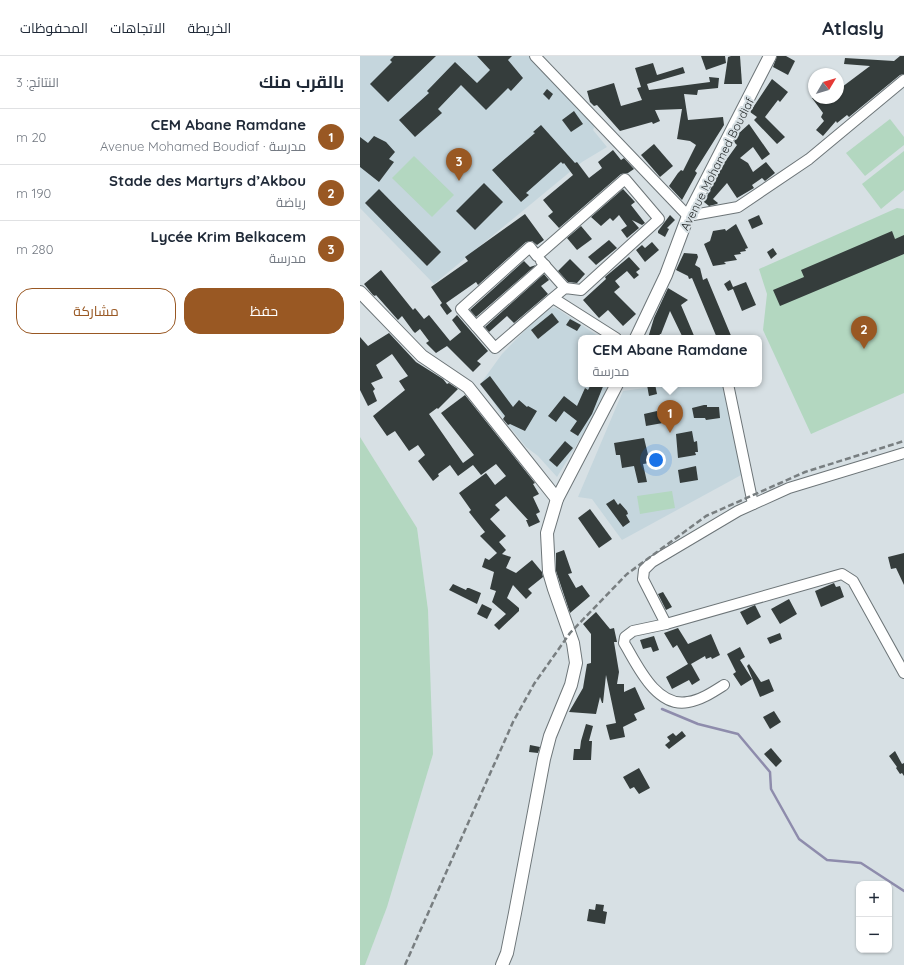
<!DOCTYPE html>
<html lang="ar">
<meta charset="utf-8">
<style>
body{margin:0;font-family:Quicksand,Cairo,sans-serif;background:#f6f6f7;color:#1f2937;direction:rtl}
.controls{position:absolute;right:12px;bottom:12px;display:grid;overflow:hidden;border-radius:8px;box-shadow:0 1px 3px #0004}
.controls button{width:36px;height:36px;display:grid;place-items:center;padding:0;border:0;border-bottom:1px solid #e0e1e3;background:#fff;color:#1f2937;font:20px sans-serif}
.compass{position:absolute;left:448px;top:12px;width:36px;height:36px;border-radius:50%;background:#fff;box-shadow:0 1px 3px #0004;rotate:52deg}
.you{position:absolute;left:296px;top:404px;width:14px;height:14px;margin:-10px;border:3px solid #fff;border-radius:50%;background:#1a73e8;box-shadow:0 0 0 6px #1a73e833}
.badge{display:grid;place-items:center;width:26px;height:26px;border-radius:50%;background:#995823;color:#fff;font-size:13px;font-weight:700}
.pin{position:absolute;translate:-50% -33px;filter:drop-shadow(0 1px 2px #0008)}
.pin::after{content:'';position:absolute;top:21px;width:14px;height:12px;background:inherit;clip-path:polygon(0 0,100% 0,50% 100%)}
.popup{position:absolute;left:218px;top:279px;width:184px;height:52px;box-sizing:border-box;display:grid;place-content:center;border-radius:8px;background:#fff;filter:drop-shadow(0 1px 3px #0005);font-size:13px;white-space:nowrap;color:#747a83}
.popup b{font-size:15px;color:#1f2937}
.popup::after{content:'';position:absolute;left:50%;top:100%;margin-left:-8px;border:8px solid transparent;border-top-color:#fff}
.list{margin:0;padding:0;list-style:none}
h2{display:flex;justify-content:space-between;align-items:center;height:52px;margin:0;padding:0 16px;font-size:17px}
h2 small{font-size:13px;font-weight:400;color:#747a83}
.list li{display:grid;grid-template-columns:26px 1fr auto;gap:12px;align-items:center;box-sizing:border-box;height:56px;padding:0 16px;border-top:1px solid #e0e1e3}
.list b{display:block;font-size:15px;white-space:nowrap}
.list p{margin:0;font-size:13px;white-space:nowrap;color:#747a83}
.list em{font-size:13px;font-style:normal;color:#747a83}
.actions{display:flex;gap:8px;padding:12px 16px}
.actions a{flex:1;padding:9px 0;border:1px solid #995823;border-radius:16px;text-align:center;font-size:14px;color:#995823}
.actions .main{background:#995823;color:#fff}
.map{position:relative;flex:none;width:544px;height:909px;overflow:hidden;direction:ltr}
header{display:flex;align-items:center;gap:24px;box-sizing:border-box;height:56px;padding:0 20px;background:#fff;border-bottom:1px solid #e0e1e3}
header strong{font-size:19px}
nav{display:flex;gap:22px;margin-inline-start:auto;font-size:14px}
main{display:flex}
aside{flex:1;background:#fff}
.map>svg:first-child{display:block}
.built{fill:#c5d6dd}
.green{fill:#b3d7c0}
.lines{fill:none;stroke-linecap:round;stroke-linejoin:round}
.stream{stroke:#8e8cac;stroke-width:2.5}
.building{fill:#353d3c}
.minor-casing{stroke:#6d7578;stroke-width:12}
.tertiary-casing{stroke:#6d7578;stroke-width:14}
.minor{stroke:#fff;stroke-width:10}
.tertiary{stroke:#fff;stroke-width:12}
.rail{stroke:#787e80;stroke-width:2.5;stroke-dasharray:6 3;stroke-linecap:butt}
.labels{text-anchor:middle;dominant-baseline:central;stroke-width:4;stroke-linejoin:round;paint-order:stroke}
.street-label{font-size:12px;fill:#282c2d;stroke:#d7e0e4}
</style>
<header>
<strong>Atlasly</strong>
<nav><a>الخريطة</a><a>الاتجاهات</a><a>المحفوظات</a></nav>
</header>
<main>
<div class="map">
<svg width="544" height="909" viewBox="0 0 544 909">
<rect width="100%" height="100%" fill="#d7e0e4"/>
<g class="built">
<polygon points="0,0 169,0 235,69 233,74 247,91 222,106 74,228 0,152"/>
<polygon points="196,252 241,282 221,282 221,328 248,328 239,352 197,421 178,400 166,391 146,366 121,327 142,298 186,253"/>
<polygon points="314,328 362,328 383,418 262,484 232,443 218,441 263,335"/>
</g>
<g class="green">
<polygon points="530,63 544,81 544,89 505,120 486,97"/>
<polygon points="544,95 544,134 521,153 502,128"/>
<polygon points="54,100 94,139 72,161 32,122"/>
<polygon points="537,152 544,153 544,337 451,378 403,274 407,238 399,213"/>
<polygon points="0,381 57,472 68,554 73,698 27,851 5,909 0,909"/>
<polygon points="312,435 315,452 280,458 277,440"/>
</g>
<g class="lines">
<polyline class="stream" points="302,653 338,668 378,678 410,716 411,733 439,783 467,804 501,807 544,835"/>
</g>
<g class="building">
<polygon points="34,0 76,0 28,46 10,28 32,6 30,4"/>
<polygon points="117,0 152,0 148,4 163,22 151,35 148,32 126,54 101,29 78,53 82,57 55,81 39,64 69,37 67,35 95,6 117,27 130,14"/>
<polygon points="341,0 365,0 366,7 346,14"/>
<polygon points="371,0 380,0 382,28 364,28 368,1"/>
<polygon points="417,0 426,0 435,5 428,19 413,11"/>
<polygon points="540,0 544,0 544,18 540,19 489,61 487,59 477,67 476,65 463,80 456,74 464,65 461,61 463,57 452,42 478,42 478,34 510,10 484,8 485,2 534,5"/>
<polygon points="293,7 297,19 323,11 325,17 287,28 289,34 350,26 349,21 359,22 358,32 338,34 337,39 324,38 328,64 363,61 364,69 335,115 337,117 322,144 309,130 318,117 321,114 323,115 336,89 330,85 317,83 322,53 295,54 300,65 293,68 292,66 260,75 237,49 234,50 230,46 227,35 254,27 261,50 282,44 277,32 281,31 275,12"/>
<polygon points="412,23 428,36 420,46 418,44 405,61 425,81 417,88 394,64 397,61 390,56"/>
<polygon points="187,33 193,38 189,44 183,38"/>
<polygon points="214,55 223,68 211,76 202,64"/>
<polygon points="389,68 410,98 402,104 393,91 380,102 388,107 393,116 406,106 415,117 405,125 402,122 392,129 394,132 377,142 367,127 353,143 358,147 357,148 349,150 344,146 364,107 377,89 374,86 379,77"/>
<polygon points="181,69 215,107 217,106 229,122 242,112 238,106 253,94 261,104 264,102 274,113 268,117 261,118 199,172 188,160 193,156 183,144 213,119 204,107 203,108 201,106 166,137 169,139 161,146 132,114 175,77 173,76"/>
<polygon points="14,80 26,86 35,96 29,103 34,106 19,126 0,111 0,81 8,87"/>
<polygon points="294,88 313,110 300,121 281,99"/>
<polygon points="124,127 143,146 115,174 96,155"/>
<polygon points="19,133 81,196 67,210 5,147"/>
<polygon points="263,133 275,146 271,149 285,167 282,169 272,164 279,172 267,182 261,174 267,170 259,159 253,165 250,162 241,170 231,161"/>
<polygon points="165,158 184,184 177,189 172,185 166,186 118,229 116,226 86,247 92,255 87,259 80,249 82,247 71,231 108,205 105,201"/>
<polygon points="310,159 315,164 307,172 309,173 305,181 298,177 298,175"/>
<polygon points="399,159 403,168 392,173 388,164"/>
<polygon points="376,168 388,192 385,193 386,195 380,196 381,198 374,199 377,204 364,206 366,208 353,210 344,188 350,185 353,175 365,173 366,175"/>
<polygon points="221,170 232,183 217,194 207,182"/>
<polygon points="532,175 535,183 544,179 544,198 420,250 413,234 444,221 441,214"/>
<polygon points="249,184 257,192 236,209 228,201"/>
<polygon points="292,186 299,194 285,206 276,194 282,189 285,192"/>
<polygon points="413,192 417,198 411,203 407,196"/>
<polygon points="324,197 337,198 338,201 335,209 340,212 343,224 347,222 372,282 357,282 332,222 329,223 328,220 316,214"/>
<polygon points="269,201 280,213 276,216 279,219 274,223 267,215 255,225 260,231 254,236 276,258 263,270 248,254 239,262 223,244 246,223 245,221"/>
<polygon points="210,203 225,218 217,227 208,226 198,215"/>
<polygon points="164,205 170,211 176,209 116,261 110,254"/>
<polygon points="21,214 53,254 55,252 64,263 69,259 90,285 101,276 92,264 97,259 128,295 117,305 121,308 113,316 87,290 76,297 66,287 69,285 60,273 55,277 53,275 42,260 38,264 16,239 15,240 13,239 4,228"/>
<polygon points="184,218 189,224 181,230 188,238 154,267 147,260 129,276 125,271"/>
<polygon points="370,224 373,231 386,226 396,249 382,255 373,233 368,235 364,228"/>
<polygon points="308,232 328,244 321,249 335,282 323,282 310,255 301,278 300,278 298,282 288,282 294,262"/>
<polygon points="192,257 199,266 178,283 171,274"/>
<polygon points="210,263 221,269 217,275 206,269"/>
<polygon points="29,277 56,306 83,323 87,328 89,327 98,333 78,353 77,352 69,358 103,407 114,399 81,357 105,339 175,427 173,428 179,438 173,441 180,456 176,458 180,466 169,471 166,464 168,464 146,440 135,449 140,454 130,463 146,480 139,486 146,494 142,498 151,501 146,512 156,517 172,504 182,516 183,521 168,533 172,537 166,543 153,529 147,542 159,552 159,555 139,574 134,569 146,558 132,546 136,535 130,533 134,516 122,511 125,502 129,504 137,497 120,480 125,476 109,456 111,454 99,437 126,417 135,429 146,420 136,408 121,419 113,409 98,420 90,409 78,418 79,420 73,425 58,405 65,399 58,389 49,395 35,375 27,380 13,360 45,334 39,325 48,320 32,298 16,309 23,322 11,327 15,333 13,335 17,345 8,350 0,334 0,281 8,290"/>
<polygon points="130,320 153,351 159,344 167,351 168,350 177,355 165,375 150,368 148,369 143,363 145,360 120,328"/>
<polygon points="231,328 244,328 232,358 218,380 210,375 217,365 204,355 196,366 188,360 204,340 217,350 225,332 228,334"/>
<polygon points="295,328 297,338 289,340 287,329"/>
<polygon points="344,349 347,349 347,351 359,351 360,362 346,364 345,362 334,362 332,352"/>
<polygon points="297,355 298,358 312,355 314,365 286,370 284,358"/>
<polygon points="332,375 334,386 337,385 338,396 335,396 336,399 318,402 316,378"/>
<polygon points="284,382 290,407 283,408 287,426 278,427 274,410 262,412 260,399 256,399 254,387"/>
<polygon points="205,385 213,392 197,411 189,404"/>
<polygon points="336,410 338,424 320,427 318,414"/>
<polygon points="254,443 258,449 260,447 267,455 268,458 266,459 270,466 263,471 246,448"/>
<polygon points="230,453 252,483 239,492 218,462"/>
<polygon points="204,494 212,517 208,518 216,532 222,529 230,540 210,557 196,515 196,497"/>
<polygon points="544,497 544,529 536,512 531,513 528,501"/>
<polygon points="474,527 476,531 480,530 484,541 461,551 455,535"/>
<polygon points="93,528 106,534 107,532 109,532 121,537 117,548 89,534"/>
<polygon points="303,536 312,551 306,554 298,538"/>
<polygon points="429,543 437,558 420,568 411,553"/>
<polygon points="122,548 132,553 127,563 117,558"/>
<polygon points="395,549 401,561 387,569 380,556"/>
<polygon points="236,556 250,573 254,572 257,586 254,586 259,616 257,628 264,628 264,636 275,631 285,653 274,658 277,664 263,671 265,681 250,684 246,669 256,667 246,619 243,647 242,647 240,641 236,658 209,656 223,632 227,608 231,607 231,578 223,568"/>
<polygon points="318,572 328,588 351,578 360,599 352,603 351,601 346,603 345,600 331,608 340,624 332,629 329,624 312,633 306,621 328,608 317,589 313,592 304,577"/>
<polygon points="420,577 422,583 410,588 407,582"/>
<polygon points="294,580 299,594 293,596 291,591 283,593 280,584"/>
<polygon points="380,591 385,601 380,604 392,623 381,630 373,618 376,616 367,598"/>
<polygon points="389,608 401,626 409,623 414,635 400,641 387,610"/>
<polygon points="414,655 421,666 410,673 403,661"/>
<polygon points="226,668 233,670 229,685 232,685 231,704 213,704 214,693 220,693 221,685"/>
<polygon points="322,675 326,680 309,693 305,689 310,685 307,681 313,677 316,680"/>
<polygon points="170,689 180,691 178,697 169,696"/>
<polygon points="411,692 422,705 416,711 404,698"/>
<polygon points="535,695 542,708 544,707 544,720 542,717 540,718 536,712 537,711 529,700"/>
<polygon points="279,712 290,732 279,738 274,731 270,733 263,721"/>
<polygon points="236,848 244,849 243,855 247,856 245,868 227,865 229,853 235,854"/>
</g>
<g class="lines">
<g class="minor-casing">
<g id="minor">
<polyline points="175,0 328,160 378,151 449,103 544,24"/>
<polyline points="181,205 205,232"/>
<polyline points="193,242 205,232 221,234 299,163 265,123 177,200 170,191 101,253 135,292 193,242 256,282"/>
<polyline points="116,270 185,209"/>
<polyline points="368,328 393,448"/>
<polyline points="306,568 283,523 284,514 292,506 378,455 429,432 544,397"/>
<path d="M 364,629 C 353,636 341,644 328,646 C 298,652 279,613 267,592 L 264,587 L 265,581 L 273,575 L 306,568 L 482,518 L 493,525 L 544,617"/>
</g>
</g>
<g class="tertiary-casing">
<g id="tertiary">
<polyline points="0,236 62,300 108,331 197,443"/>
<polyline points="276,282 306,219 328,160 410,0"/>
<polyline points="142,909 147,897 155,857 184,703 190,680 211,629 216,607 213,587 194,533 189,516 187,477 197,443 257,328"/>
</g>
</g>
<use href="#minor" class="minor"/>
<use href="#tertiary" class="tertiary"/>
<polyline class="rail" points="45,909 153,666 174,628 210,577 267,518 346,460 445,416 544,385"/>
</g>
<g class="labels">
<g class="street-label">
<text transform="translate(357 108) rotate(-63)">Avenue Mohamed Boudiaf</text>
</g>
</g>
</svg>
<div class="controls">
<button>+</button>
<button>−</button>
</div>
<svg class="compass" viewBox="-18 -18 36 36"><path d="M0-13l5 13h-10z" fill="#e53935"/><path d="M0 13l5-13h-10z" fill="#747a83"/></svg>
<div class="you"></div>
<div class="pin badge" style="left:310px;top:377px">1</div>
<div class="popup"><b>CEM Abane Ramdane</b>مدرسة</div>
<div class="pin badge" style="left:504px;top:293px">2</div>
<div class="pin badge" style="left:99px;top:125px">3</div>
</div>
<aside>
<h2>بالقرب منك<small>النتائج: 3</small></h2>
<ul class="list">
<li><span class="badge">1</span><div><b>CEM Abane Ramdane</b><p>مدرسة · Avenue Mohamed Boudiaf</p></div><em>20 m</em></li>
<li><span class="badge">2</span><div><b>Stade des Martyrs d’Akbou</b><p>رياضة</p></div><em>190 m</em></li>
<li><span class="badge">3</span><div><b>Lycée Krim Belkacem</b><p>مدرسة</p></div><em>280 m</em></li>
</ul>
<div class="actions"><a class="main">حفظ</a><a>مشاركة</a></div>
</aside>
</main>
